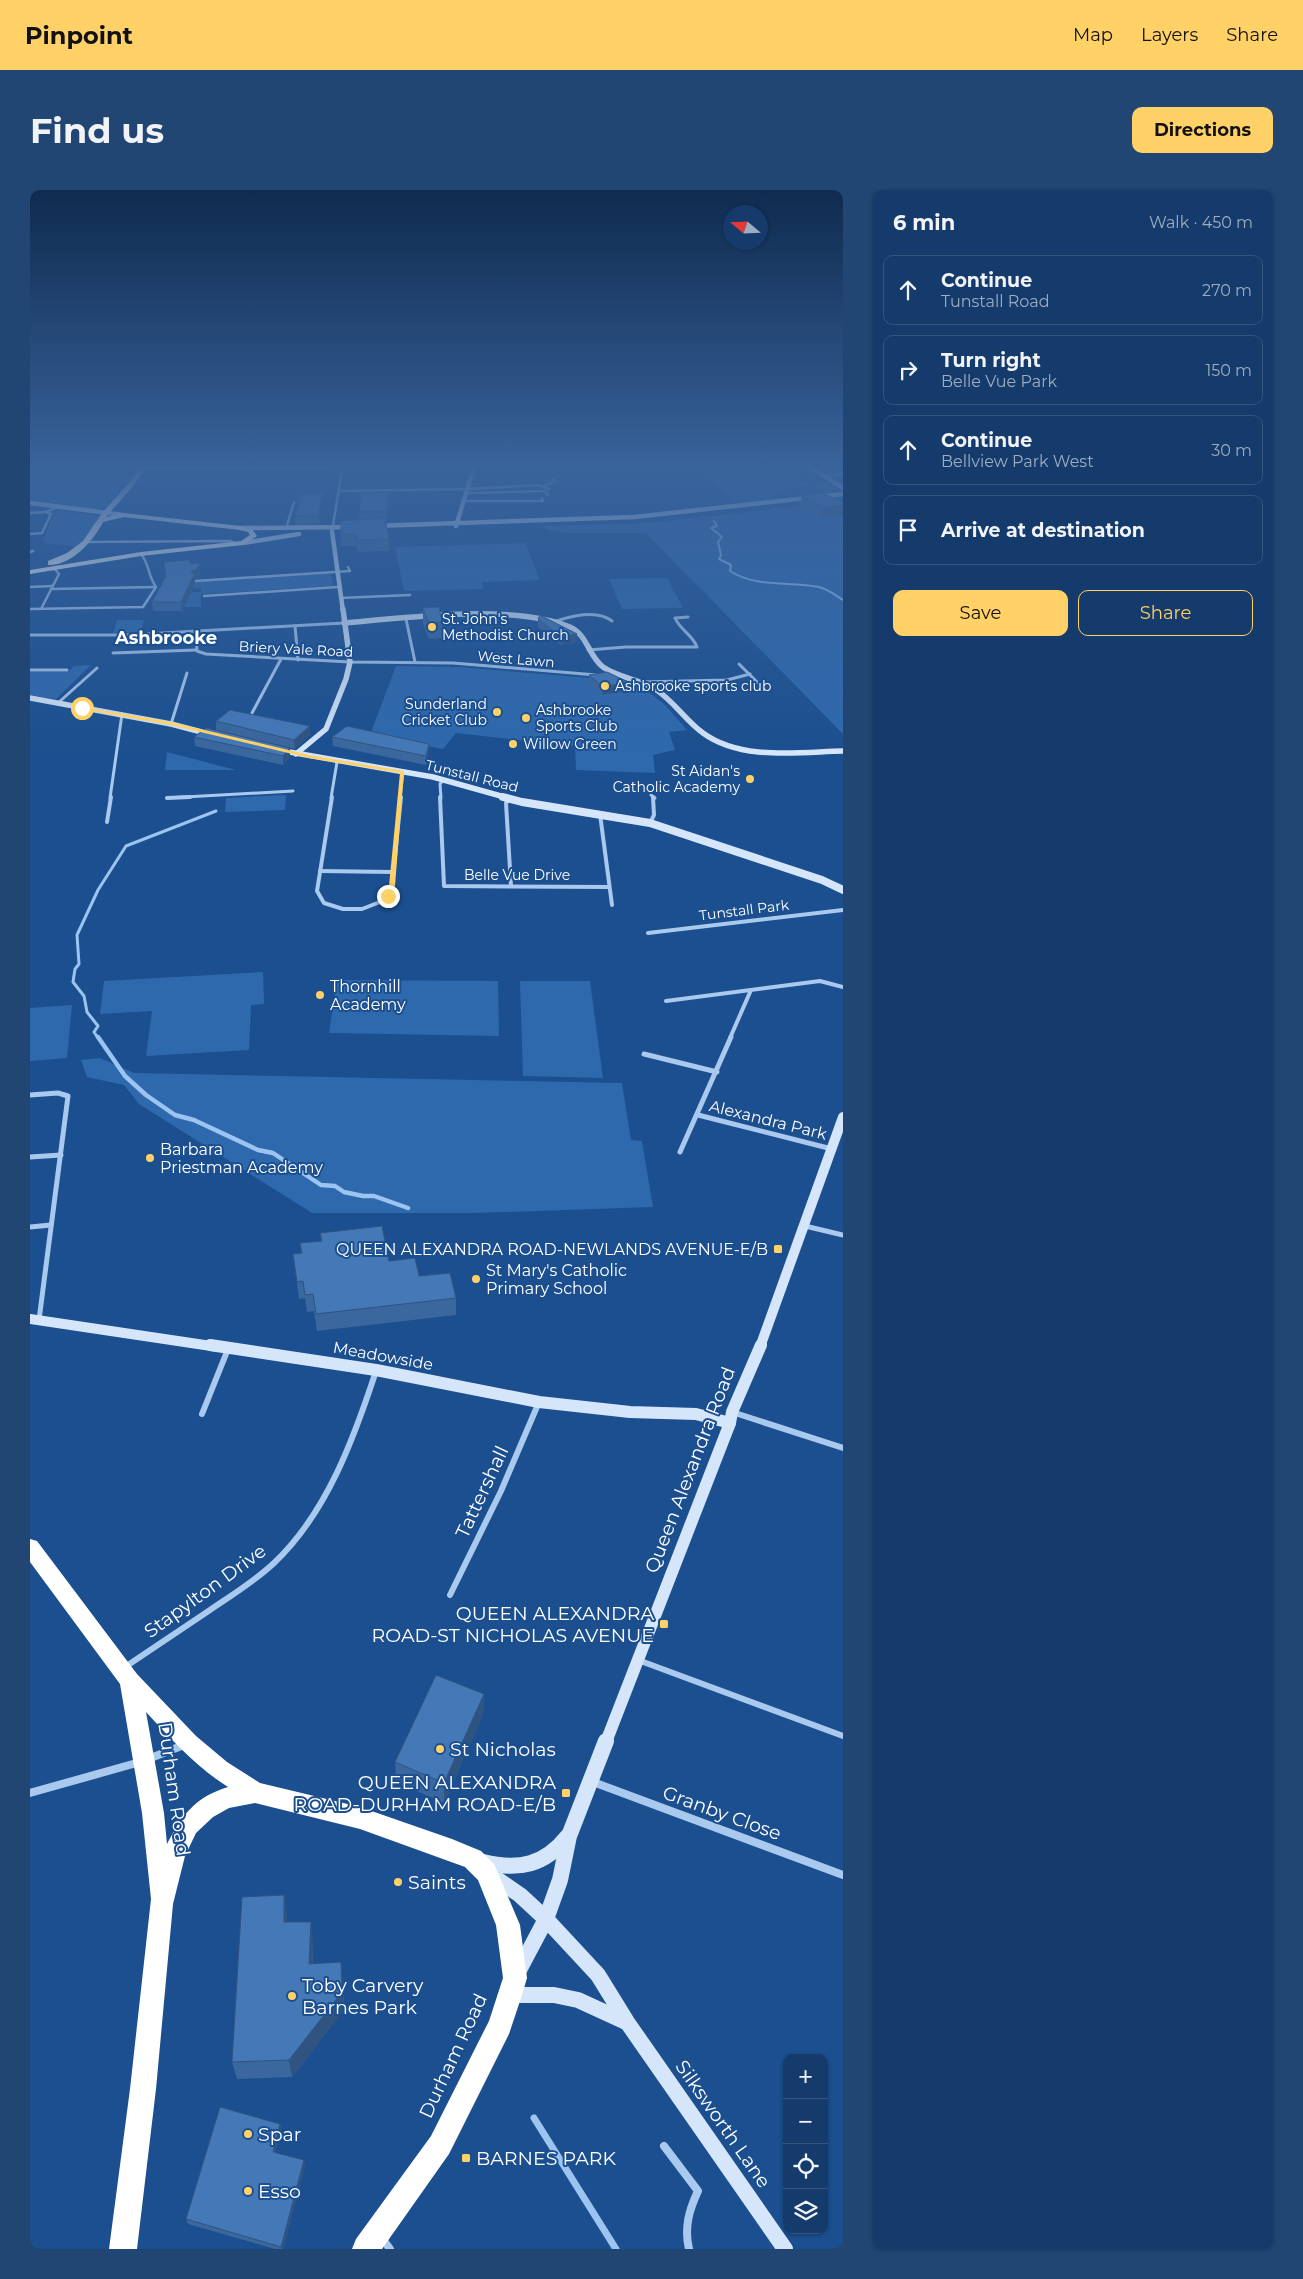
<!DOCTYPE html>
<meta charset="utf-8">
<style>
body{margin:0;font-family:Montserrat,sans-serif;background:#214673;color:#f1f3f6}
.controls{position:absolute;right:15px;bottom:15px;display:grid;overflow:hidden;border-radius:10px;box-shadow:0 1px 4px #0004}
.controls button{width:45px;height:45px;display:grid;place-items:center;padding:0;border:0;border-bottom:1px solid #33557e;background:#143b6b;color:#f1f3f6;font:25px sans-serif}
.compass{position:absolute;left:693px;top:15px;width:45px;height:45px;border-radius:50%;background:#143b6b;box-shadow:0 1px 4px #0004;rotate:289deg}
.stop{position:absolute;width:15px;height:15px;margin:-11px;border:4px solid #ffd166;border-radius:50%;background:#fff}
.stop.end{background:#ffd166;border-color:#fff;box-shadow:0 1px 5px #0008}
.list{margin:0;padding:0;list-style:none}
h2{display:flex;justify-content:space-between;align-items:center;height:65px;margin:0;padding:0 20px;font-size:21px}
h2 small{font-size:16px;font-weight:400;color:#9dadc1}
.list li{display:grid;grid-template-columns:32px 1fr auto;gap:15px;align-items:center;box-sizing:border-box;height:70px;margin:0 10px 10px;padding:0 10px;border:1px solid #33557e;border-radius:10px}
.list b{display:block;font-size:19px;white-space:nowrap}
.list p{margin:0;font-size:16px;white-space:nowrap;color:#9dadc1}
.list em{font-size:16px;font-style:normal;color:#9dadc1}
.actions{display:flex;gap:10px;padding:15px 20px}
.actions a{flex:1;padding:11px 0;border:1px solid #ffd166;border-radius:10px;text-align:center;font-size:18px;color:#ffd166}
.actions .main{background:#ffd166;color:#111}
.icon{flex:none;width:28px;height:28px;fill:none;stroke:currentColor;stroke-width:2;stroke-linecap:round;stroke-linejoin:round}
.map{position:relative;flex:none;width:813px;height:2059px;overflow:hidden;border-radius:10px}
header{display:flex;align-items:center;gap:30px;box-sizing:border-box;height:70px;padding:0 25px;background:#ffd166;color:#111}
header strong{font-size:24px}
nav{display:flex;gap:28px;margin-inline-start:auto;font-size:18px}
.intro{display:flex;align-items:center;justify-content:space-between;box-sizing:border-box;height:120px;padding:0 30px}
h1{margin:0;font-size:35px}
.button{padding:12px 22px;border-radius:10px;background:#ffd166;color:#111;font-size:18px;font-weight:700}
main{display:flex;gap:30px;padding:0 30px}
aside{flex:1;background:#143b6b;border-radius:10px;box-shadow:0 1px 4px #0004}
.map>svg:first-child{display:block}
.green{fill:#2e69ad}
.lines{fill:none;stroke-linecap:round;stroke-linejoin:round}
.stream-far3{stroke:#9cc4f0;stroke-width:2}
.stream-far2{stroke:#9cc4f0;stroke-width:3}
.stream-far1{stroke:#9cc4f0;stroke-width:4.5}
.stream{stroke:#9cc4f0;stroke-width:7}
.street-far5{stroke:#a9c9ee;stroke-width:2.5}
.street-far4{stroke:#a9c9ee;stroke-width:3}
.street-far3{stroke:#a9c9ee;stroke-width:4}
.street-far2{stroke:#a9c9ee;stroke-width:5}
.street-far1{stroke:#a9c9ee;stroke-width:6}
.street{stroke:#a9c9ee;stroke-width:8}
.secondary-far5{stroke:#d6e6fa;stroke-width:4.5}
.secondary-far4{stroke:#d6e6fa;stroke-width:5.5}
.secondary-far3{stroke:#d6e6fa;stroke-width:8}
.secondary-far2{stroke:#d6e6fa;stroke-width:10}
.secondary-far1{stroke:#d6e6fa;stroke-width:12}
.secondary{stroke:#d6e6fa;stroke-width:16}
.highway{fill:#fff;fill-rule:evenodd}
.rail{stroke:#fff;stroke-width:2;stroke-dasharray:4 2;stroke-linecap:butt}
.wall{fill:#3a679d}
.shaded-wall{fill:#305480}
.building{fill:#4478b7;stroke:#305480}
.route{fill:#ffd166}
.poi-dot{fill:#ffd166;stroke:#1b4f8f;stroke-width:2}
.labels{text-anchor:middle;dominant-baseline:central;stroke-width:4;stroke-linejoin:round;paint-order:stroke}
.far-poi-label{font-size:14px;fill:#fff;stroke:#1b4f8f;text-anchor:start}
.far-street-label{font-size:14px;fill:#fff;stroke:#1b4f8f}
.poi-label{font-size:16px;fill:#fff;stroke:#1b4f8f;text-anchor:start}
.street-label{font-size:16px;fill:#fff;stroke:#1b4f8f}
.far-district-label{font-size:18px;font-weight:bold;fill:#fff;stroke:#1b4f8f}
.near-street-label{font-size:19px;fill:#fff;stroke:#1b4f8f}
.near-poi-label{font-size:19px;fill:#fff;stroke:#1b4f8f;text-anchor:start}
</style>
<header>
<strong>Pinpoint</strong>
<nav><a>Map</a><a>Layers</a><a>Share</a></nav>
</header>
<div class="intro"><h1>Find us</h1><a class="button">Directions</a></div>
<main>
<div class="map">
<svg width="813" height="2059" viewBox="0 0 813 2059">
<rect width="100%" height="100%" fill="#1b4f8f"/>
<g class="green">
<path d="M 0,274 L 112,274 L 112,275 C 104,288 93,310 78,317 C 62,324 19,314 0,312 Z"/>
<polygon points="750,276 780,294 798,292 805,298 804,301 798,303 782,295 744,301 749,304 742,305 750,309 710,315 668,280"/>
<polygon points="770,316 792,327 813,326 813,544 616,343 535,343 516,339 514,336 617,333"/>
<polygon points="28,320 69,326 62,340 48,357 14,353 16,352 13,351 24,324 21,323"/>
<polygon points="495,353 510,390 452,392 454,399 374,401 365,357"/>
<polygon points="301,383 303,396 171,404 171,417 135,417 144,402 171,402 171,399 162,398 160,392"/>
<polygon points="637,388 653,418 592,419 579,389"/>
<polygon points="87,430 114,430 110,442 83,443"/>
<polygon points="61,475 26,509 0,505 0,482 38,482 44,476"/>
<polygon points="366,476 428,477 584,490 610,495 635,515 657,540 639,542 645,560 623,565 625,583 546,580 545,556 426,543 413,559 340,545"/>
<polygon points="137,562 206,580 135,580"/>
<polygon points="256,605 255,620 195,622 196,608"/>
<polygon points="233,782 234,814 221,815 219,860 116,866 122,821 70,824 74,791"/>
<polygon points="307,790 468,791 469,846 299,843"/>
<polygon points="490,791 560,791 573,888 493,886"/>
<polygon points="42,815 37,868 0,871 0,818"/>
<polygon points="70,868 104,883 592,893 601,950 612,951 623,1017 445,1023 282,1023 109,914 94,895 57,887 51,870"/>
</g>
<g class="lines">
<path class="stream-far3" d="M 684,331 L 687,336 L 681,338 L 692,347 L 688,352 L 691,365 L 689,369 L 701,375 L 700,381 C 726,398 760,391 789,397 C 798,399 805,405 813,410"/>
<polyline class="stream-far2" points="68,848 64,842 68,836 57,822 54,806 43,792 45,779 49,774 47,745 68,700 96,656 186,621"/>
<polyline class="stream-far1" points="68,847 95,886 116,905 145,925 164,930 228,960 243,963 291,995 305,996 314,1002 333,1006 344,1006 378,1018"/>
<polyline class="stream" points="504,1928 586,2059"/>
<g class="street-far5">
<polyline points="113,278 438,279"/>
<polyline points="795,286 813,284"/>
<polyline points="514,296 525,291 523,289"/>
<polyline points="439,299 508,295 519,299"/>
<polyline points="309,301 439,299"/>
<polyline points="438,303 515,301 518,305"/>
<polyline points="434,311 513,311 512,308"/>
<polyline points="0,323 16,322"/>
<polyline points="256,339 264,312"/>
<polyline points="302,341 313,274"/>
<polyline points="0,344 12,343 21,324 16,322 27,317"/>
<polyline points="55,352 201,351 206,354"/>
<polyline points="0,362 3,361"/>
<polyline points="165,391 320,381 318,377"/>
<polyline points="0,397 22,396"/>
<polyline points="21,399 126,397"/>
<polyline points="174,406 308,397"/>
<polyline points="310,408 380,405"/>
<path d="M 0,419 L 113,417 L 126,397 C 117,384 120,375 111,364"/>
<polyline points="11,419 29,384 24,378"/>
</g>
<g class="street-far4">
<polyline points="376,429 385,472"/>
<path d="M 524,432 C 540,426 567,419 582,431"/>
<polyline points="265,436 268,470"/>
<polyline points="166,442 167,461 176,464 320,472 423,473 566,485"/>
<polyline points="0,445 97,445 314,433"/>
<path d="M 558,460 L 596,457 L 667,457 C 663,445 650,440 645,428 L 658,427"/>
<polyline points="83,463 166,460"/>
<polyline points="709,474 731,496"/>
<polyline points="0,480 37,480"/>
<polyline points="611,492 697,490 720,484"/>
<polyline points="28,513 67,478"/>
<polyline points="222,523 251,469"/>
<polyline points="141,534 157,483"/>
<polyline points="621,605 625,608"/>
<polyline points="80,608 92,524"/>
<polyline points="137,608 263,601"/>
<polyline points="301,608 307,572"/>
<polyline points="370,608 373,582"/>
<polyline points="411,608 410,594 413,590"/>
</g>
<g class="street-far3">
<polyline points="302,607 287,701 294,713 313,719 332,719 350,712 357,705 362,696 371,607"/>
<polyline points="410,607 414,696 579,697"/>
<polyline points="137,608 160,607"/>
<polyline points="480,609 476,613 481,696"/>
<polyline points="570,624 582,715"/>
<polyline points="77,632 81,607"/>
<polyline points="620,633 624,625 623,607"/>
<polyline points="290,681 362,682"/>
<polyline points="618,743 813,720"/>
<polyline points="636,811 790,791 813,797"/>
<polyline points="700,848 721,800"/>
</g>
<g class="street-far2">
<polyline points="614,864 687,882"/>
<polyline points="0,905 28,903 38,906 9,1130"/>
<polyline points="668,925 802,959"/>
<polyline points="650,962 701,847"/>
<polyline points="0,967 31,965"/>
<polyline points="775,1036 813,1045"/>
<polyline points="0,1037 21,1035"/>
</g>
<g class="street-far1">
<polyline points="702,1222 813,1258"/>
<polyline points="172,1224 198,1159"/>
<polyline points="420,1405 471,1301 509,1212"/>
<polyline points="608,1470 813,1546"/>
<path d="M 95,1477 C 123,1458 152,1439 180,1420 C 202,1405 225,1391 244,1373 C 297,1323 324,1248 346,1181"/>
</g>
<g class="street">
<polyline points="118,1569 154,1555"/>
<polyline points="563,1592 813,1685"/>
<polyline points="0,1603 110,1572"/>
<path d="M 634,1956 L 668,2001 C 659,2020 654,2038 659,2059"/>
<polyline points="352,2048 360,2059"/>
</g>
<g class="secondary-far5">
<polyline points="775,274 813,298"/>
<polyline points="0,313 94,325"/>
<polyline points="343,336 604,327 813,304"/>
<polyline points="426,336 445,274"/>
<polyline points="210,338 323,337"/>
<polyline points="302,341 313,421"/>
<polyline points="213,353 269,344"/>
</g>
<g class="secondary-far4">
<path d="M 314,433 C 376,428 482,413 540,437 C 557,444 559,467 573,477 C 589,488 609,489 625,499 C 644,511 655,530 673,543 C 711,571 769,562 813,561"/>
<polyline points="0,508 141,534 183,545"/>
<polyline points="248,560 403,587 478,608"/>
<polyline points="266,564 296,539 316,489 320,472 313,419"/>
</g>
<polyline class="secondary-far3" points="473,607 492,612 620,633 792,690 813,700"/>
<g class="secondary-far2">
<polyline points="0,1129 188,1157"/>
<polyline points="730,1157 813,927"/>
</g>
<g class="secondary-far1">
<polyline points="180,1155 346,1180 509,1212 600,1222 666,1224 700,1233"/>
<polyline points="576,1552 700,1233 702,1222 731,1155"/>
</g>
<g class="secondary">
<path d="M 453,1672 C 489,1681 515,1675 538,1646"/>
<polyline points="461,1685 490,1705 516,1729 568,1785 597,1832 755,2059"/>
<polyline points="489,1780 516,1729 530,1690 539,1646 576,1551"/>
<polyline points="480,1805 524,1805 548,1810 596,1832"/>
</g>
<g class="highway">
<path d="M 112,274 L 118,274 L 104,295 L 76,327 L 94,323 L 210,336 L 223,340 L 227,346 L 213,355 L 111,366 L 0,384 L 0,380 L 111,362 L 211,351 L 220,345 L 218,342 L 210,340 L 94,327 L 73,332 C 64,350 42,376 18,375 L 18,371 L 37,363 L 53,351 L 72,323 L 100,292 Z"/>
<path d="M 0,1349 L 7,1351 L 107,1484 L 166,1546 L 197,1572 L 230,1593 L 330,1617 L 422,1649 L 451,1661 L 464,1674 L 490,1735 L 497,1788 L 492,1805 L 479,1844 L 419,1964 L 352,2059 L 322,2059 L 326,2049 L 401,1946 L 459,1831 L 473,1788 L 466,1735 L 448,1690 L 435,1677 L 330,1639 L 225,1613 L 199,1618 L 183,1627 L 166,1643 L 155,1666 L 143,1714 L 126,1899 L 107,2059 L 79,2059 L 100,1899 L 121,1709 L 112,1623 L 90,1494 L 0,1372 ZM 116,1522 C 141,1549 166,1577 198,1597 C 165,1607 152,1625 137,1654 L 134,1623 Z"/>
</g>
<polyline class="rail" points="493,279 658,274"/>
</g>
<g class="wall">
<polygon points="358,302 359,312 357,332 356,332 359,349 359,361 327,362 326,356 311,356 311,344 329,330 329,322"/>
<polygon points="293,303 293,312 289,334 266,335 265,326"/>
<polygon points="772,306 813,312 813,325 792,327 770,316"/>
<polygon points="161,374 171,382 168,388 165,389 165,394 152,421 123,421 122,412"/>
<polygon points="393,418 412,432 412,448 399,449 393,434"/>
<polygon points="508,429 547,444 546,453 531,455 508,437"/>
<polygon points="559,485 597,501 572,505 559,494"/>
<polygon points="186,531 280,536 280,545 265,559 186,540"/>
<polygon points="164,547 260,558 260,567 253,575 165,556"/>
<polygon points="302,547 399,563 396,575 303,556"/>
<polygon points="290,1043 359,1071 389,1086 426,1108 426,1125 287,1141 284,1121 277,1122 275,1108 269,1109 263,1064 271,1064 270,1053 291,1051"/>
<polygon points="454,1504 453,1525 414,1613 366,1592 365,1572"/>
<polygon points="257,1724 257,1732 283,1751 283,1773 313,1790 314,1820 262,1887 207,1889 202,1872"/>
<polygon points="250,1934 252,1939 245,1962 275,1975 253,2059 245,2059 158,2034 156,2029"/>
</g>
<g class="shaded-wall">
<polygon points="358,302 359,312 357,332 357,321"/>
<polygon points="293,303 293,312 289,334 288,325"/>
<polygon points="813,315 813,325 792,327 793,317"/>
<polygon points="170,373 171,382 168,388 165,389 165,394 152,421 151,412 161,381"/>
<polygon points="547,444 546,453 531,455 531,447"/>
<polygon points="598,492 597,501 572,505 573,497"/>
<polygon points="280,536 280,545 265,559 264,550"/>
<polygon points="399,554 399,563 396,575 396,566"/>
<polygon points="260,558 260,567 253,575 253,566"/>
<polygon points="454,1504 453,1525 414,1613 414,1593"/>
<polygon points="254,1705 257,1724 257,1751 254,1732"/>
<polygon points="281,1732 283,1751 282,1792 279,1774"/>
<polygon points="311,1772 313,1790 314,1820 262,1887 259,1870"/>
<polygon points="250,1934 252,1939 244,1967 243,1962"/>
<polygon points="274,1970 275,1975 253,2059 252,2059 251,2057"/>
</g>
<g class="building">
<polygon points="331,302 358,302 357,321 329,322"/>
<polygon points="293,303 288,325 265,326 272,304"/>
<polygon points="792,303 813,312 813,315 793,317 772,306"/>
<polygon points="355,328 359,349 327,350 326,344 311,344 311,331"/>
<polygon points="159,370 161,374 170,373 167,379 161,381 164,385 151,412 122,412 136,386 134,372"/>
<polygon points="409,417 412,432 399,433 393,418"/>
<polygon points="510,425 547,444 531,447 508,429"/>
<polygon points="577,482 598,492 573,497 559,485"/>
<polygon points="200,520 280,536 264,550 186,531"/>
<polygon points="317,536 399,554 396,566 302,547"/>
<polygon points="176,538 260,558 253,566 164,547"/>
<polygon points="352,1036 359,1071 385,1068 389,1086 420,1083 426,1108 286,1124 283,1104 275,1105 273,1091 267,1092 263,1064 272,1063 270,1053 292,1051 290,1043"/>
<polygon points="406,1485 454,1504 414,1593 365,1572"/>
<polygon points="254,1705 254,1732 281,1732 279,1774 311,1772 312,1802 259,1870 202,1872 212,1707"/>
<polygon points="190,1917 250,1934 243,1962 274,1970 251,2057 156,2029"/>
</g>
<linearGradient id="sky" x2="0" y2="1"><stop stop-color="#0f2b4f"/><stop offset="0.49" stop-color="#39639b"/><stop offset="1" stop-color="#39639b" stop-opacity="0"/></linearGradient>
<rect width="813" height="562" fill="url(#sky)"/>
<polygon class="route" points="52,517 141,532 279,565 374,581 365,696 358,708 354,706 359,696 370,583 279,568 141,535 50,519"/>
<g class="poi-dot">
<circle cx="402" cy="437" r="5"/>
<circle cx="575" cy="496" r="5"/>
<circle cx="467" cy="522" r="5"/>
<circle cx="496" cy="528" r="5"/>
<circle cx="483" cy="554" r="5"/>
<circle cx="720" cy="589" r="5"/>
<circle cx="290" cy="805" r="5"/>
<circle cx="120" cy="968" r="5"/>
<rect x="743" y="1054" width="10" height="10" rx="2.5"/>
<circle cx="446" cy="1089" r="5"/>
<rect x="629" y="1429" width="10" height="10" rx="2.5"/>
<circle cx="410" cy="1559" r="5"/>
<rect x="531" y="1598" width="10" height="10" rx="2.5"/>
<circle cx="368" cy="1692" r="5"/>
<circle cx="262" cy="1806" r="5"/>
<circle cx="218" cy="1944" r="5"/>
<rect x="431" y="1963" width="10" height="10" rx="2.5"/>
<circle cx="218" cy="2001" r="5"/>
</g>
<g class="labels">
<g class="far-poi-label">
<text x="412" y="429">St. John's<tspan x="412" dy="16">Methodist Church</tspan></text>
<text x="585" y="496">Ashbrooke sports club</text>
<text x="457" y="514" text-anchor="end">Sunderland<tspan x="457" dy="16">Cricket Club</tspan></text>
<text x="506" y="520">Ashbrooke<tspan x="506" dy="16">Sports Club</tspan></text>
<text x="493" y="554">Willow Green</text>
<text x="710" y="581" text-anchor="end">St Aidan's<tspan x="710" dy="16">Catholic Academy</tspan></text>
</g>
<g class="far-street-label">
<text transform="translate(266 459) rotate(3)">Briery Vale Road</text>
<text transform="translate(486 469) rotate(5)">West Lawn</text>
<text transform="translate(442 586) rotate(14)">Tunstall Road</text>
<text x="487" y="685">Belle Vue Drive</text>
<text transform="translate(714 720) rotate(-7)">Tunstall Park</text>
</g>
<g class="poi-label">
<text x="300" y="796">Thornhill<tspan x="300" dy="18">Academy</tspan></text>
<text x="130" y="959">Barbara<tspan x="130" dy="18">Priestman Academy</tspan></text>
<text x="738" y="1059" text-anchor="end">QUEEN ALEXANDRA ROAD-NEWLANDS AVENUE-E/B</text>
<text x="456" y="1080">St Mary's Catholic<tspan x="456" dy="18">Primary School</tspan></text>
</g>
<g class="street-label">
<text transform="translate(738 930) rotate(14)">Alexandra Park</text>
<text transform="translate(353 1166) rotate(10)">Meadowside</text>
</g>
<g class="far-district-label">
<text x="136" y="448">Ashbrooke</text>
</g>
<g class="near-street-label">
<text transform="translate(660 1280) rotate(-69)">Queen Alexandra Road</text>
<text transform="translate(452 1302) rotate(-65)">Tattershall</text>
<text transform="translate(175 1401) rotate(-36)">Stapylton Drive</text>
<text transform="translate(144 1599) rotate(82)">Durham Road</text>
<text transform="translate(692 1623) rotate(20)">Granby Close</text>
<text transform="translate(423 1866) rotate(-65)">Durham Road</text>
<text transform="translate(693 1934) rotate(55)">Silksworth Lane</text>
</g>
<g class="near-poi-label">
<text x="624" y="1423" text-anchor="end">QUEEN ALEXANDRA<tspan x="624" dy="22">ROAD-ST NICHOLAS AVENUE</tspan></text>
<text x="420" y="1559">St Nicholas</text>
<text x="526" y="1592" text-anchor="end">QUEEN ALEXANDRA<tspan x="526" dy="22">ROAD-DURHAM ROAD-E/B</tspan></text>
<text x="378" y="1692">Saints</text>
<text x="272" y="1795">Toby Carvery<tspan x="272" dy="22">Barnes Park</tspan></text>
<text x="228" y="1944">Spar</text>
<text x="446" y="1968">BARNES PARK</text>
<text x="228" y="2001">Esso</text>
</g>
</g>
</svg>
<div class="controls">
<button>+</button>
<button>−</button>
<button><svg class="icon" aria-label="locate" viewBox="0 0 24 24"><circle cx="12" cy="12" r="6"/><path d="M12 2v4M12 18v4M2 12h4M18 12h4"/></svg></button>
<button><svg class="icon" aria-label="layers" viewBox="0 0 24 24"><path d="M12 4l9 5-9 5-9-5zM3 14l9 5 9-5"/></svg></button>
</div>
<svg class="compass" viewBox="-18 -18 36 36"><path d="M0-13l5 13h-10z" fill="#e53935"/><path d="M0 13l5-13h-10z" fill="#9dadc1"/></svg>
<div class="stop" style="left:52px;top:518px"></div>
<div class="stop end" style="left:358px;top:706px"></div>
</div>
<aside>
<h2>6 min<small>Walk · 450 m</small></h2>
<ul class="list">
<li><svg class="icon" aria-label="ahead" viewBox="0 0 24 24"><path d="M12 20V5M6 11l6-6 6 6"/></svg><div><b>Continue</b><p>Tunstall Road</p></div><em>270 m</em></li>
<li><svg class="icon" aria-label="right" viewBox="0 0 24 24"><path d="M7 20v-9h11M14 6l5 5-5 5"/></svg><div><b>Turn right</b><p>Belle Vue Park</p></div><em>150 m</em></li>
<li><svg class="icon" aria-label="ahead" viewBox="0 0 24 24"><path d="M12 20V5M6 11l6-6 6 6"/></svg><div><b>Continue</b><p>Bellview Park West</p></div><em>30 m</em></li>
<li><svg class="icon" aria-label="arrive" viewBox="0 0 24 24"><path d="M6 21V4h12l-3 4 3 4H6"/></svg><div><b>Arrive at destination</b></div></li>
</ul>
<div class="actions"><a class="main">Save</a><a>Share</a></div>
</aside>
</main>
